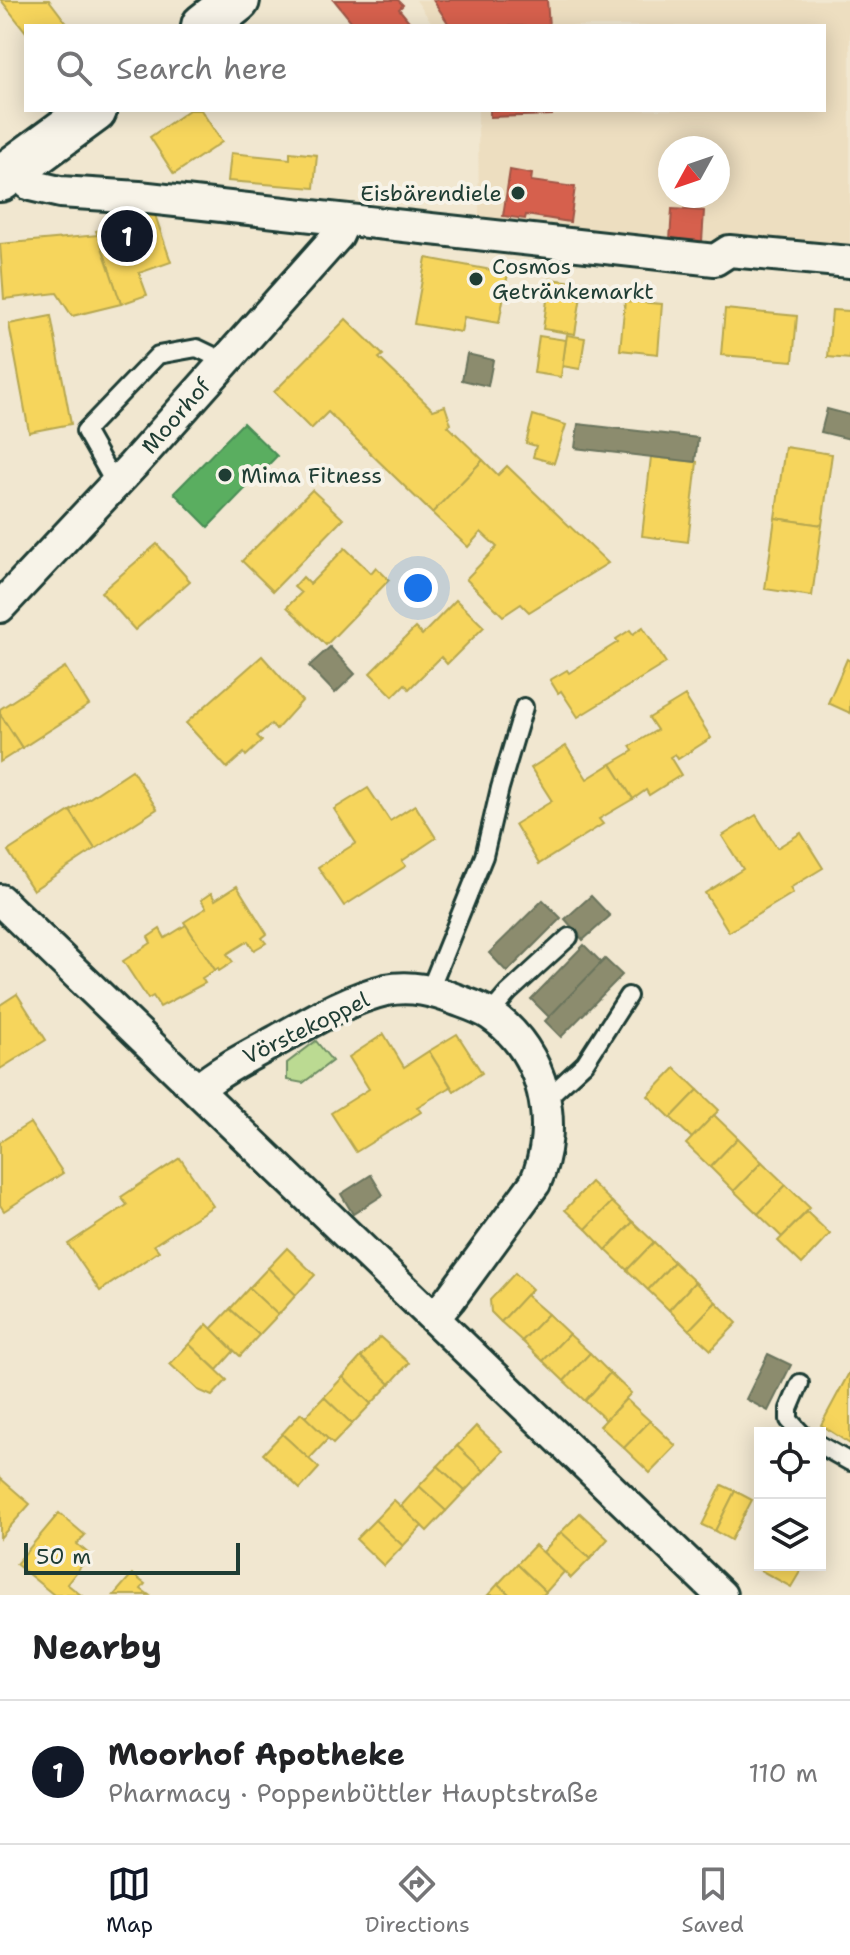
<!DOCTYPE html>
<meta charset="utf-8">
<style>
body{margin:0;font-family:"Shantell Sans",sans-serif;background:#f2f2f2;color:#202124}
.controls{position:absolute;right:24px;bottom:24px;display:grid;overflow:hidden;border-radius:0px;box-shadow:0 4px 20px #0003}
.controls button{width:72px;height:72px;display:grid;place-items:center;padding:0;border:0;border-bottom:2px solid #e0e0e0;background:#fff;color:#202124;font:40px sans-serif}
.compass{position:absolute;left:658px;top:136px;width:72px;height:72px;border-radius:50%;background:#fff;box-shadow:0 4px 20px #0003;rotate:230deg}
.scale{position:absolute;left:24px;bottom:20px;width:216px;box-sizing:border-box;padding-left:8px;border:4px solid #1f3d34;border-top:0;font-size:22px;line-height:28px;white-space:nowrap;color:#1f3d34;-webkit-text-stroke:6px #f7f3e8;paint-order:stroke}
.you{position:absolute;left:418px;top:588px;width:28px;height:28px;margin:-20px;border:6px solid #fff;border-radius:50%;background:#1a73e8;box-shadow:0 0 0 12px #1a73e833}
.badge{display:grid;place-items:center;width:52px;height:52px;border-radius:50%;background:#111827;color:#fff;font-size:26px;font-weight:700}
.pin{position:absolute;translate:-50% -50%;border:4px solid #fff;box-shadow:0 2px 8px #0006}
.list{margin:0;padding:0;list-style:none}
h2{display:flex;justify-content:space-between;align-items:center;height:104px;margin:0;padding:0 32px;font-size:34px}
h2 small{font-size:26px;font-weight:400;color:#757577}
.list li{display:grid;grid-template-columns:52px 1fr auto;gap:24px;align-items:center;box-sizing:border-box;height:144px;padding:0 32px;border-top:2px solid #e0e0e0}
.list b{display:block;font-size:30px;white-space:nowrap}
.list p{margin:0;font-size:26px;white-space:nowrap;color:#757577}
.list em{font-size:26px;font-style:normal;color:#757577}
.icon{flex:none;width:44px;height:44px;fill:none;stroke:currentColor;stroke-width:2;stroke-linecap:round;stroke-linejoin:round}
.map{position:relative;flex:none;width:850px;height:1595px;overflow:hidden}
.search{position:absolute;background:#fff;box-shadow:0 4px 20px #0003;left:24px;right:24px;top:24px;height:88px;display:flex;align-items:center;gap:20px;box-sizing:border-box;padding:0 28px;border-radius:0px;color:#757577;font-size:30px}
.sheet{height:248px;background:#fff}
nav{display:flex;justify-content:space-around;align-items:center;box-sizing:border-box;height:112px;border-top:2px solid #e0e0e0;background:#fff;font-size:22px;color:#757577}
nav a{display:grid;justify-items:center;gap:4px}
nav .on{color:#111827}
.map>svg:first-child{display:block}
.built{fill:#eddec0;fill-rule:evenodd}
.green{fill:#bbda92;stroke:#6d8c63;stroke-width:2}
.homes{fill:#f6d55c;stroke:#b6a750;stroke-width:2}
.shops{fill:#d6604d;stroke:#9f5646;stroke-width:2}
.public{fill:#5aae61;stroke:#488c54;stroke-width:2}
.industry{fill:#8c8c6e;stroke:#6b745d;stroke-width:2}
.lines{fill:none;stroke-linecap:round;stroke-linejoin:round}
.lane-casing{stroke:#1f3d34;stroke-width:22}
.street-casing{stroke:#1f3d34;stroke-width:36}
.secondary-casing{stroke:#1f3d34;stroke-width:50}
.lane{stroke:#f7f3e8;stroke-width:16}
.street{stroke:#f7f3e8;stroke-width:30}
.secondary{stroke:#f7f3e8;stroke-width:44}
.poi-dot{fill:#1f3d34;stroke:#f7f3e8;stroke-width:3}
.labels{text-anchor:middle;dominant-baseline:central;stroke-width:8;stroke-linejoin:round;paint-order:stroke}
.poi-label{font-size:22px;fill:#1f3d34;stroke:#f7f3e8;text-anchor:start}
.street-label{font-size:22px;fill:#1f3d34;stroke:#f7f3e8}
</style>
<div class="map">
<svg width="850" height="1595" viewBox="0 0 850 1595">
<rect width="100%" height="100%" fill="#f1e7d0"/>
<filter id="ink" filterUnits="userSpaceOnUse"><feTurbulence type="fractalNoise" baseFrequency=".0125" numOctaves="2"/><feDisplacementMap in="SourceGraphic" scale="16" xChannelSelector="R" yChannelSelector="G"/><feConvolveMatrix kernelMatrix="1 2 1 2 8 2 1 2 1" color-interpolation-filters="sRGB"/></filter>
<g filter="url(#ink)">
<path class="built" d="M 416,0 L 850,0 L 850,249 L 768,248 L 479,220 L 478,110 L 824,110 L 824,26 L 434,26 ZM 670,148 L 718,148 L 718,196 L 670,196 Z"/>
<polygon class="green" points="316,1041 332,1061 303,1083 287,1080 287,1063"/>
<g class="homes">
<polygon points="1,0 49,0 68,25 26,26 26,32"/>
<polygon points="189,110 201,110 222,142 174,174 150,137"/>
<polygon points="290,152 317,155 314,188 228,181 231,153 290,159"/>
<polygon points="154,212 171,262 139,273 147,295 121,304 96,231"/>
<polygon points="98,235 121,304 72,316 57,293 4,299 0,244"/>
<polygon points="426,258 508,273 499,323 464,317 461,332 414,324"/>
<polygon points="550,279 583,283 575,334 543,329"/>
<polygon points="625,301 662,304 658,354 620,350"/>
<polygon points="725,309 797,316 793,361 721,355"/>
<polygon points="832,310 850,311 850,359 828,357"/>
<polygon points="51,316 71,424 29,432 9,324"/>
<polygon points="346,319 383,355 379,358 433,410 445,406 451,424 448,426 483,460 432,513 328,412 311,429 274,392"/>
<polygon points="567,335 585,338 580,369 562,366"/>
<polygon points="539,336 566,340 561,377 534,373"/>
<polygon points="533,415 566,425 554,463 533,457 536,446 526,443"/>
<polygon points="785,447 832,454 822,525 775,518"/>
<polygon points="651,457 697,462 688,542 642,536"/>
<polygon points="483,460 498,475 507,466 608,563 529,612 521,604 503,616 466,579 497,547 481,532 468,547 432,513"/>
<polygon points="312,490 343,519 273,591 242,561"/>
<polygon points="775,518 822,525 812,596 765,589"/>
<polygon points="157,544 190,581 135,630 101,592"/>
<polygon points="345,548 371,573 376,567 389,580 326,645 287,607 301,593 294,587 303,577 310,584"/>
<polygon points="456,600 484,627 447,664 441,657 409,689 405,684 393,696 370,673 415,628 422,635"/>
<polygon points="643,627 666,663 578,717 561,691 558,693 550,680 567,670 569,673 618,642 616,639 630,630 633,634"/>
<polygon points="262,656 302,701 276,730 271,724 257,736 262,741 246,756 244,753 227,768 186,723"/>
<polygon points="847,659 850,661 850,713 828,703"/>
<polygon points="65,667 89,705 22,748 0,714 0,709"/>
<polygon points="685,696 711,738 678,759 675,754 670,757 681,775 649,795 646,790 633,799 611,764 633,751 630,746 657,730 649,718"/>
<polygon points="0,714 22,748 0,762"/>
<polygon points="566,746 587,779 611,764 633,799 599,819 603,824 539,864 515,824 552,801 531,768"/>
<polygon points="132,770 157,809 95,849 70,811"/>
<polygon points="368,788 390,821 415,805 436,838 402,861 406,866 344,906 318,867 356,843 334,809"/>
<polygon points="70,811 95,849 33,890 8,851"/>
<polygon points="756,815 777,848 801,833 823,868 790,888 793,893 729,932 705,893 743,869 722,836"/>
<polygon points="237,886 267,934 262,938 266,943 254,950 248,941 227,954 233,962 219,971 218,968 215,970 184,922 206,908 201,900 211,893 215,900"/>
<polygon points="186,925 215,970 202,978 205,983 160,1007 153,996 148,999 123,961 151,943 148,937 160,929 165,938"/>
<polygon points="17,994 46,1040 0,1069 0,1005"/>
<polygon points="384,1034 404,1067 429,1051 451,1087 417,1107 421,1112 356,1152 331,1113 369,1089 349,1057"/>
<polygon points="457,1034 482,1073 454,1091 429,1051"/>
<polygon points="675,1068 698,1090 671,1118 648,1096"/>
<polygon points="698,1090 719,1110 692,1138 671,1118"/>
<polygon points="714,1115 738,1138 710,1167 686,1144"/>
<polygon points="30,1123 63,1173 4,1211 0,1205 0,1142"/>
<polygon points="738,1138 762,1162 734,1191 710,1167"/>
<polygon points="180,1158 213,1206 154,1245 159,1251 100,1291 68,1244 127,1205 121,1197"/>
<polygon points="762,1162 786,1185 758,1214 734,1191"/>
<polygon points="591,1182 612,1202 586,1229 565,1210"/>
<polygon points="786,1185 810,1208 782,1237 758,1214"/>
<polygon points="612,1202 633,1222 606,1250 586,1229"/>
<polygon points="807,1212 830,1234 802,1264 778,1241"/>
<polygon points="633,1222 654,1242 627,1270 606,1250"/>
<polygon points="654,1242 674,1262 648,1290 627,1270"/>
<polygon points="287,1248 315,1275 296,1295 268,1268"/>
<polygon points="674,1262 695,1282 669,1310 648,1290"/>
<polygon points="268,1268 296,1295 278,1315 249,1288"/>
<polygon points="515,1273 532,1289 501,1322 491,1312 490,1300"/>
<polygon points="695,1282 716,1302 689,1330 669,1310"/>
<polygon points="249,1288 278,1315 259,1335 230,1309"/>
<polygon points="526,1295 548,1314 522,1341 501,1322"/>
<polygon points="716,1302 737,1323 711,1350 689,1330"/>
<polygon points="230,1309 259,1335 240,1356 211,1329"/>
<polygon points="548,1314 569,1334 543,1361 522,1341"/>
<polygon points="207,1324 234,1351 217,1370 189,1344"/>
<polygon points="569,1334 590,1353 564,1381 543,1361"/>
<polygon points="380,1337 409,1363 390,1384 361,1357"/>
<polygon points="189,1344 227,1380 212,1396 198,1390 170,1364"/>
<polygon points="590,1353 610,1373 585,1401 564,1381"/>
<polygon points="361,1357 390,1384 371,1404 343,1377"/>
<polygon points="850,1371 850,1444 821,1425"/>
<polygon points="610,1373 631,1393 606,1420 585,1401"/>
<polygon points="343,1377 371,1404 352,1424 324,1397"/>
<polygon points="324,1397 352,1424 333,1444 305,1417"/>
<polygon points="626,1399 650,1421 624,1448 600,1426"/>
<polygon points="301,1413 328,1439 309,1459 282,1434"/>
<polygon points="650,1421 676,1446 650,1473 624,1448"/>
<polygon points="476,1426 503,1451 484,1471 457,1446"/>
<polygon points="282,1434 319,1468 300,1489 263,1454"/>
<polygon points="457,1446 484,1471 465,1491 438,1466"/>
<polygon points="438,1466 465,1491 446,1511 419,1486"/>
<polygon points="0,1478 30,1504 0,1538"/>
<polygon points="722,1485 735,1491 715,1531 702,1525"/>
<polygon points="419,1486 446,1511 427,1531 401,1506"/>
<polygon points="735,1491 752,1500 731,1540 715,1531"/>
<polygon points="394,1500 422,1526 403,1546 375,1520"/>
<polygon points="59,1513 85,1535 77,1544 90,1555 67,1584 81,1595 54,1595 16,1564"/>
<polygon points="580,1513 608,1539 590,1559 561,1532"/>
<polygon points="375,1520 403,1546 384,1566 356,1539"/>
<polygon points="561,1532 590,1559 571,1578 543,1552"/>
<polygon points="535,1545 564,1572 546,1592 517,1564"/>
<polygon points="517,1564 546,1592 543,1595 510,1595 498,1584"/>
<polygon points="762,1565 804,1565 791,1587 760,1570"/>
<polygon points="132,1574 145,1584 141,1589 149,1595 114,1595"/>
<polygon points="498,1584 510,1595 488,1595"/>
</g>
<g class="shops">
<polygon points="334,0 398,0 403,5 399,9 413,26 355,26"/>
<polygon points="433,0 547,0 549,26 450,26"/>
<polygon points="490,110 552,110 552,115 490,117"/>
<polygon points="510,170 532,174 531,181 575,187 570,222 526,215 525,219 503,216"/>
<polygon points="672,209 704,211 702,242 670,240"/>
</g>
<polygon class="public" points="243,423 277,456 208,527 174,493"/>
<g class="industry">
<polygon points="467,354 493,360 488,386 462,380"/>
<polygon points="827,409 850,415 850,439 821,432"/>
<polygon points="578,424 698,438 695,462 575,448"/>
<polygon points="330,647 355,674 335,693 309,666"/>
<polygon points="591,896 610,916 583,940 565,919"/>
<polygon points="543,900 561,918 507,972 489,953"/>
<polygon points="584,945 602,963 549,1017 531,999"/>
<polygon points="605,959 622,975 561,1037 545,1021"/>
<polygon points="371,1175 383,1195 353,1214 341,1194"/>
<polygon points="768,1354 791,1365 768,1411 746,1399"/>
</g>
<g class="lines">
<g class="lane-casing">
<g id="lane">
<polyline points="115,484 85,431 158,355 197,348 224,361"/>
<polyline points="430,989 484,856 500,788 524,707"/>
<polyline points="490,1014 508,993 569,937"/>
<polyline points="545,1100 585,1063 628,996"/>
<polyline points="800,1383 789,1409 789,1420 801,1433"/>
<polyline points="820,1445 850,1462"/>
</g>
</g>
<g class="street-casing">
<g id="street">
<polyline points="15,170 30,185 60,192 139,197 715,260 729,251 850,262"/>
<polyline points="0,607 133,465 338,235 345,220"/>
<polyline points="0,900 721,1595"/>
<path d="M 198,1089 C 222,1069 249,1056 276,1041 C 310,1022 347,999 386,990 C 411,985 434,991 457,1000 C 468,1004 481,1008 491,1015 C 544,1051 561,1125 535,1183 L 450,1299 L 434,1318"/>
</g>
</g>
<g class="secondary-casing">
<g id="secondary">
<polyline points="204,26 237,0"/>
<polyline points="0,179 94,110"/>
</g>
</g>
<use href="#lane" class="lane"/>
<use href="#street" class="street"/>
<use href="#secondary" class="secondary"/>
</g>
</g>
<g class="poi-dot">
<circle cx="518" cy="193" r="8"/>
<circle cx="476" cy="279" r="8"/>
<circle cx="225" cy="475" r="8"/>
</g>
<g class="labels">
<g class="poi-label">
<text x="502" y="193" text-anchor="end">Eisbärendiele</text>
<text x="492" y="266">Cosmos<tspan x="492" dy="25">Getränkemarkt</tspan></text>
<text x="241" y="475">Mima Fitness</text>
</g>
<g class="street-label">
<text transform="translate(176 416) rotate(-49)">Moorhof</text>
<text transform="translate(306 1028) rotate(-26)">Vörstekoppel</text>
</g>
</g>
</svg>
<div class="controls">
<button><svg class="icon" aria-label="locate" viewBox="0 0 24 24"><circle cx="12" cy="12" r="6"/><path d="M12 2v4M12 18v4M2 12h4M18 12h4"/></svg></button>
<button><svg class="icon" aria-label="layers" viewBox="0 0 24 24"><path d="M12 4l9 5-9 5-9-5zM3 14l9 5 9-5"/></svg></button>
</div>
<svg class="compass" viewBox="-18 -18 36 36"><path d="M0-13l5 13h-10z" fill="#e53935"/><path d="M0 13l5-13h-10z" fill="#757577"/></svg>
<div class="scale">50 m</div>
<div class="you"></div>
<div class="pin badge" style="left:127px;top:236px">1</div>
<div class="search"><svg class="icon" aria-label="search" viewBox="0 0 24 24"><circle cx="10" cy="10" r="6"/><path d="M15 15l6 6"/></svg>Search here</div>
</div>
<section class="sheet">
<h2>Nearby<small></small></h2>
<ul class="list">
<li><span class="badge">1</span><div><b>Moorhof Apotheke</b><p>Pharmacy · Poppenbüttler Hauptstraße</p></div><em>110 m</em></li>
</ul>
</section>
<nav>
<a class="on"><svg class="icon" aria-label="map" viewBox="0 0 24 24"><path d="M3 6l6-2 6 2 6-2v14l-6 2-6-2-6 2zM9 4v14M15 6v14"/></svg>Map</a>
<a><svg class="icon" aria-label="directions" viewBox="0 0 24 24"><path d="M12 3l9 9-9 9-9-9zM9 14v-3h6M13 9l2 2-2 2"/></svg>Directions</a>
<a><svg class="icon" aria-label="saved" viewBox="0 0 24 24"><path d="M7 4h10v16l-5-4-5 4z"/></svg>Saved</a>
</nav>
